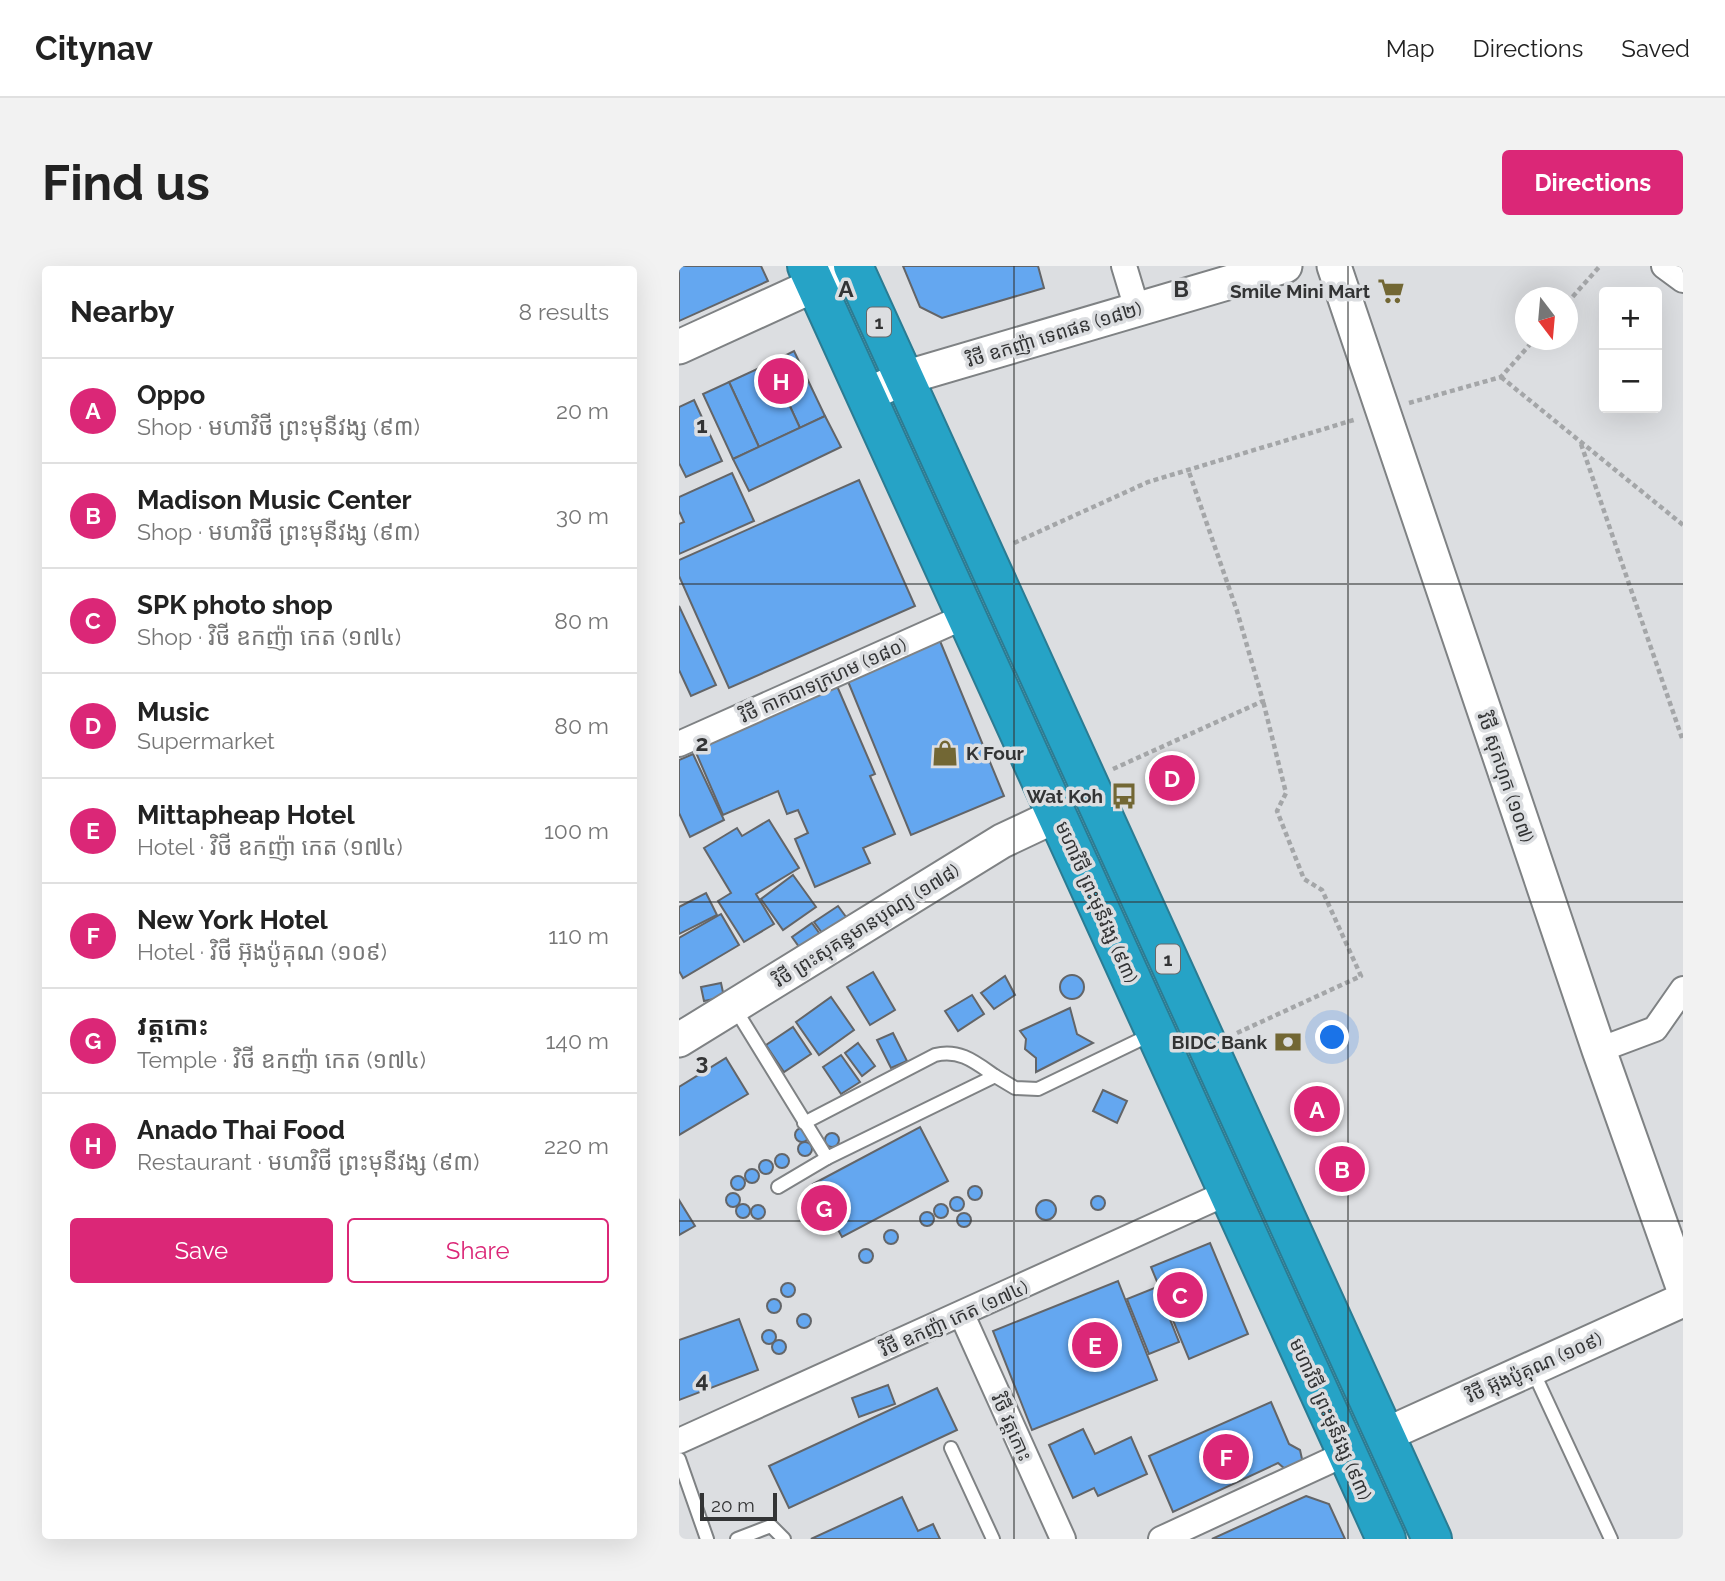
<!DOCTYPE html>
<meta charset="utf-8">
<style>
body{margin:0;font-family:Raleway,"Noto Sans Khmer",sans-serif;background:#f2f2f2;color:#222}
.controls{position:absolute;right:21px;top:21px;display:grid;overflow:hidden;border-radius:7px;box-shadow:0 7px 28px #0002}
.controls button{width:63px;height:63px;display:grid;place-items:center;padding:0;border:0;border-bottom:2px solid #e0e0e0;background:#fff;color:#222;font:35px sans-serif}
.compass{position:absolute;left:836px;top:21px;width:63px;height:63px;border-radius:50%;background:#fff;box-shadow:0 7px 28px #0002;rotate:164deg}
.scale{position:absolute;left:21px;bottom:18px;width:77px;box-sizing:border-box;padding-left:7px;border:4px solid #333435;border-top:0;font-size:19px;line-height:24px;white-space:nowrap;color:#333435;-webkit-text-stroke:5px #dcdee1;paint-order:stroke}
.you{position:absolute;left:654px;top:772px;width:24px;height:24px;margin:-18px;border:5px solid #fff;border-radius:50%;background:#1a73e8;box-shadow:0 0 0 10px #1a73e833}
.badge{display:grid;place-items:center;width:46px;height:46px;border-radius:50%;background:#db2777;color:#fff;font-size:23px;font-weight:700}
.pin{position:absolute;translate:-50% -50%;border:4px solid #fff;box-shadow:0 2px 7px #0006}
.list{margin:0;padding:0;list-style:none}
h2{display:flex;justify-content:space-between;align-items:center;height:91px;margin:0;padding:0 28px;font-size:30px}
h2 small{font-size:23px;font-weight:400;color:#767676}
.list li{display:grid;grid-template-columns:46px 1fr auto;gap:21px;align-items:center;box-sizing:border-box;height:105px;padding:0 28px;border-top:2px solid #e0e0e0}
.list b{display:block;font-size:26px;white-space:nowrap}
.list p{margin:0;font-size:23px;white-space:nowrap;color:#767676}
.list em{font-size:23px;font-style:normal;color:#767676}
.actions{display:flex;gap:14px;padding:21px 28px}
.actions a{flex:1;padding:16px 0;border:2px solid #db2777;border-radius:7px;text-align:center;font-size:24px;color:#db2777}
.actions .main{background:#db2777;color:#fff}
.map{position:relative;flex:none;width:1004px;height:1273px;overflow:hidden;border-radius:7px}
header{display:flex;align-items:center;gap:42px;box-sizing:border-box;height:98px;padding:0 35px;background:#fff;border-bottom:2px solid #e0e0e0}
header strong{font-size:33px}
nav{display:flex;gap:38px;margin-inline-start:auto;font-size:24px}
.intro{display:flex;align-items:center;justify-content:space-between;box-sizing:border-box;height:168px;padding:0 42px}
h1{margin:0;font-size:49px}
.button{padding:18px 32px;border-radius:7px;background:#db2777;color:#fff;font-size:24px;font-weight:700}
main{display:flex;gap:42px;padding:0 42px}
aside{flex:1;background:#fff;border-radius:7px;box-shadow:0 7px 28px #0002}
.map>svg:first-child{display:block}
.building{fill:#64a7f0;stroke:#636568;stroke-width:2}
.lines{fill:none;stroke-linecap:round;stroke-linejoin:round}
.lane-casing{stroke:#7f8284;stroke-width:16}
.street-casing{stroke:#7f8284;stroke-width:28}
.secondary-casing{stroke:#7f8284;stroke-width:37}
.highway-casing{stroke:#2b7c93;stroke-width:42}
.path{stroke:#a4a6a8;stroke-width:4.5;stroke-dasharray:5 3.5;stroke-linecap:butt}
.lane{stroke:#fff;stroke-width:12}
.street{stroke:#fff;stroke-width:24}
.secondary{stroke:#fff;stroke-width:33}
.highway{stroke:#26a3c6;stroke-width:38}
.grid{fill:none;stroke:#333435;stroke-width:2;stroke-opacity:0.55}
.labels{text-anchor:middle;dominant-baseline:central;stroke-width:7;stroke-linejoin:round;paint-order:stroke}
.shield{fill:#dcdee1;stroke:#666769;stroke-width:2}
.shield-label{font-size:18px;font-weight:bold;fill:#333435}
.poi-label{font-size:19px;font-weight:bold;fill:#333435;stroke:#dcdee1;text-anchor:end}
.street-label{font-size:19px;fill:#333435;stroke:#dcdee1}
.grid-label{font-size:23px;text-anchor:middle;font-weight:bold;fill:#333435;stroke:#dcdee1;stroke-width:7;stroke-linejoin:round;paint-order:stroke}
</style>
<header>
<strong>Citynav</strong>
<nav><a>Map</a><a>Directions</a><a>Saved</a></nav>
</header>
<div class="intro"><h1>Find us</h1><a class="button">Directions</a></div>
<main>
<aside>
<h2>Nearby<small>8 results</small></h2>
<ul class="list">
<li><span class="badge">A</span><div><b>Oppo</b><p>Shop · មហាវិថី ព្រះមុនីវង្ស (៩៣)</p></div><em>20 m</em></li>
<li><span class="badge">B</span><div><b>Madison Music Center</b><p>Shop · មហាវិថី ព្រះមុនីវង្ស (៩៣)</p></div><em>30 m</em></li>
<li><span class="badge">C</span><div><b>SPK photo shop</b><p>Shop · វិថី ឧកញ៉ា កេត (១៧៤)</p></div><em>80 m</em></li>
<li><span class="badge">D</span><div><b>Music</b><p>Supermarket</p></div><em>80 m</em></li>
<li><span class="badge">E</span><div><b>Mittapheap Hotel</b><p>Hotel · វិថី ឧកញ៉ា កេត (១៧៤)</p></div><em>100 m</em></li>
<li><span class="badge">F</span><div><b>New York Hotel</b><p>Hotel · វិថី អ៊ុងប៉ូគុណ (១០៩)</p></div><em>110 m</em></li>
<li><span class="badge">G</span><div><b>វត្តកោះ</b><p>Temple · វិថី ឧកញ៉ា កេត (១៧៤)</p></div><em>140 m</em></li>
<li><span class="badge">H</span><div><b>Anado Thai Food</b><p>Restaurant · មហាវិថី ព្រះមុនីវង្ស (៩៣)</p></div><em>220 m</em></li>
</ul>
<div class="actions"><a class="main">Save</a><a>Share</a></div>
</aside>
<div class="map">
<svg width="1004" height="1273" viewBox="0 0 1004 1273">
<rect width="100%" height="100%" fill="#dcdee1"/>
<g class="building">
<polygon points="0,0 82,0 89,15 0,55"/>
<polygon points="224,0 359,0 365,22 263,52 241,41"/>
<polygon points="115,85 146,150 121,162 91,97"/>
<polygon points="91,97 121,162 80,181 50,116"/>
<polygon points="50,116 80,181 54,193 24,128"/>
<polygon points="15,134 43,195 7,211 0,197 0,141"/>
<polygon points="146,150 162,181 70,225 54,193"/>
<polygon points="53,207 75,255 0,288 0,258 5,256 0,245 0,231"/>
<polygon points="180,214 236,340 50,422 0,310 0,294"/>
<polygon points="0,340 37,419 12,430 0,404"/>
<polygon points="261,375 325,530 232,569 168,413"/>
<polygon points="158,420 196,508 191,510 216,568 184,582 191,597 136,621 116,573 129,567 119,544 108,548 99,525 44,549 15,482"/>
<polygon points="14,488 45,554 11,571 0,547 0,494"/>
<polygon points="90,554 120,602 77,628 95,658 65,676 39,635 52,627 25,582 58,562 63,570"/>
<polygon points="114,609 137,641 104,664 82,633"/>
<polygon points="27,627 38,649 0,668 0,641"/>
<polygon points="159,640 170,655 146,671 135,656"/>
<polygon points="42,648 60,679 4,712 0,705 0,672"/>
<polygon points="133,657 143,671 123,685 113,671"/>
<polygon points="194,706 216,744 191,759 168,721"/>
<circle cx="393" cy="721" r="12"/>
<polygon points="326,710 336,729 315,743 302,727"/>
<polygon points="42,717 45,731 25,735 22,721"/>
<polygon points="293,729 305,748 279,765 266,745"/>
<polygon points="152,731 175,764 140,789 117,756"/>
<polygon points="391,742 398,768 414,777 357,806 357,792 346,783 347,773 341,765"/>
<polygon points="114,761 132,788 105,806 87,779"/>
<polygon points="214,767 228,795 212,802 198,774"/>
<polygon points="179,777 196,800 183,810 166,787"/>
<polygon points="162,789 181,816 162,828 144,801"/>
<polygon points="47,792 69,828 0,869 0,821"/>
<polygon points="424,824 448,835 438,857 414,845"/>
<polygon points="241,861 269,915 163,971 134,918"/>
<circle cx="123" cy="869" r="7"/>
<circle cx="153" cy="874" r="7"/>
<circle cx="126" cy="883" r="7"/>
<circle cx="103" cy="895" r="7"/>
<circle cx="87" cy="901" r="7"/>
<circle cx="73" cy="910" r="7"/>
<circle cx="59" cy="917" r="7"/>
<circle cx="296" cy="927" r="7"/>
<circle cx="54" cy="934" r="7"/>
<circle cx="419" cy="937" r="7"/>
<circle cx="278" cy="938" r="7"/>
<polygon points="0,934 16,960 0,969"/>
<circle cx="367" cy="944" r="10"/>
<circle cx="262" cy="945" r="7"/>
<circle cx="64" cy="945" r="7"/>
<circle cx="79" cy="946" r="7"/>
<circle cx="248" cy="953" r="7"/>
<circle cx="285" cy="954" r="7"/>
<circle cx="212" cy="971" r="7"/>
<polygon points="531,977 569,1068 510,1093 472,1001"/>
<circle cx="187" cy="990" r="7"/>
<polygon points="439,1015 478,1114 353,1164 314,1065"/>
<circle cx="109" cy="1024" r="7"/>
<polygon points="478,1021 500,1076 470,1088 448,1033"/>
<circle cx="95" cy="1040" r="7"/>
<circle cx="125" cy="1055" r="7"/>
<polygon points="60,1053 79,1104 0,1134 0,1074"/>
<circle cx="90" cy="1071" r="7"/>
<circle cx="100" cy="1081" r="7"/>
<polygon points="209,1119 216,1138 180,1151 173,1132"/>
<polygon points="258,1122 278,1164 110,1242 90,1200"/>
<polygon points="592,1136 610,1178 621,1184 623,1193 616,1202 606,1203 599,1197 494,1246 470,1190"/>
<polygon points="404,1163 416,1188 452,1171 468,1208 419,1230 415,1222 394,1232 370,1179"/>
<polygon points="627,1230 650,1238 666,1273 533,1273"/>
<polygon points="223,1231 239,1265 254,1258 261,1273 132,1273"/>
</g>
<g class="lines">
<g class="lane-casing">
<g id="lane">
<polyline points="55,741 148,892 316,810 336,822 359,823 473,768"/>
<path d="M 125,857 L 256,789 C 281,783 296,796 316,810"/>
<polyline points="99,921 148,892"/>
<polyline points="853,1103 932,1273"/>
<polyline points="272,1182 314,1273"/>
<polyline points="0,1193 28,1273"/>
<polyline points="58,1273 92,1260 105,1273"/>
</g>
</g>
<g class="street-casing">
<g id="street">
<polyline points="445,0 458,43"/>
<polyline points="985,0 1004,14"/>
<polyline points="0,478 287,350"/>
<polyline points="920,784 976,763 1004,723"/>
<polyline points="283,1049 384,1273"/>
<polyline points="0,1175 550,926"/>
<polyline points="482,1273 668,1187"/>
</g>
</g>
<g class="secondary-casing">
<g id="secondary">
<polyline points="655,0 920,784 1004,1021"/>
<polyline points="0,81 175,1"/>
<polyline points="203,122 225,112 606,0"/>
<polyline points="0,774 323,575 378,549"/>
<polyline points="706,1169 1004,1034"/>
</g>
</g>
<g class="highway-casing">
<g id="highway">
<polyline points="128,0 707,1273"/>
<polyline points="174,0 753,1273"/>
</g>
</g>
<g class="path">
<polyline points="888,37 921,0"/>
<polyline points="822,111 1004,259"/>
<polyline points="730,137 822,111 855,74"/>
<polyline points="902,178 1004,475"/>
<polyline points="335,277 469,216 678,153"/>
<polyline points="434,503 584,435 558,345 509,203"/>
<polyline points="558,767 682,710 643,624 625,613 598,545 607,527 584,435"/>
</g>
<use href="#lane" class="lane"/>
<use href="#street" class="street"/>
<use href="#secondary" class="secondary"/>
<use href="#highway" class="highway"/>
</g>
<path class="grid" d="M 335,0 L 335,1273M 669,0 L 669,1273M 0,318 L 1004,318M 0,636 L 1004,636M 0,955 L 1004,955"/>
<defs>
<g id="supermarket-bare" transform="scale(2.1)"><path d="M-6-5.5h2.5l.6 2H6L4.5 2H-2.5L-4.4-4H-6ZM-1.5 3.2a1.3 1.3 0 1 0 .1 0ZM3 3.2a1.3 1.3 0 1 0 .1 0Z" fill="#726734" stroke="#dcdee1" stroke-width="2.5" paint-order="stroke"/></g>
<g id="shop-bare" transform="scale(2.1)"><path d="M-5-2.5h2.3a2.7 3.5 0 0 1 5.4 0H5L5.5 6h-11ZM-1.5-2.5h3a1.5 2.3 0 0 0-3 0Z" fill="#726734" stroke="#dcdee1" stroke-width="2.5" paint-order="stroke"/></g>
<g id="bus-bare" transform="scale(2.1)"><path d="M-5-6H5V4H4V6H2V4H-2V6H-4V4H-5ZM-3.5-4V0h7V-4ZM-3.5 1.2v1.5H-2V1.2ZM2 1.2v1.5H3.5V1.2Z" fill="#726734" stroke="#dcdee1" stroke-width="2.5" paint-order="stroke"/></g>
<g id="bank-bare" transform="scale(2.1)"><path d="M-6-4H6V4H-6ZM0-2.3a2.3 2.3 0 1 0 0 4.6a2.3 2.3 0 1 0 0-4.6Z" fill="#726734" stroke="#dcdee1" stroke-width="2.5" paint-order="stroke"/></g>
</defs>
<g fill-rule="evenodd">
<use href="#supermarket-bare" x="712" y="25"/>
<use href="#shop-bare" x="266" y="487"/>
<use href="#bus-bare" x="445" y="530"/>
<use href="#bank-bare" x="609" y="776"/>
</g>
<g class="labels">
<g class="shield">
<rect x="188" y="41.5" width="24" height="29" rx="5"/>
<rect x="477" y="678.5" width="24" height="29" rx="5"/>
</g>
<g class="shield-label">
<text x="200" y="56">1</text>
<text x="489" y="693">1</text>
</g>
<g class="poi-label">
<text x="691" y="25">Smile Mini Mart</text>
<text x="287" y="487" text-anchor="start">K Four</text>
<text x="424" y="530">Wat Koh</text>
<text x="588" y="776">BIDC Bank</text>
</g>
<g class="street-label">
<text transform="translate(375 68) rotate(-17)">វិថី ឧកញ៉ា ទេពផន (១៨២)</text>
<text transform="translate(144 414) rotate(-24)">វិថី កាកបាទក្រហម (១៨០)</text>
<text transform="translate(827 511) rotate(71)">វិថី សុកហុក (១០៧)</text>
<text transform="translate(418 636) rotate(66)">មហាវិថី ព្រះមុនីវង្ស (៩៣)</text>
<text transform="translate(187 659) rotate(-32)">វិថី ព្រះសុគន្ធមានបុណ្យ (១៧៨)</text>
<text transform="translate(275 1052) rotate(-24)">វិថី ឧកញ៉ា កេត (១៧៤)</text>
<text transform="translate(855 1101) rotate(-24)">វិថី អ៊ុងប៉ូគុណ (១០៩)</text>
<text transform="translate(652 1153) rotate(66)">មហាវិថី ព្រះមុនីវង្ស (៩៣)</text>
<text transform="translate(333 1161) rotate(66)">វិថី វត្តកោះ</text>
</g>
</g>
<g class="grid-label">
<text x="167" y="31">A</text>
<text x="502" y="31">B</text>
<text x="23" y="167">1</text>
<text x="23" y="485">2</text>
<text x="23" y="804">3</text>
<text x="23" y="1122">4</text>
</g>
</svg>
<div class="controls">
<button>+</button>
<button>−</button>
</div>
<svg class="compass" viewBox="-18 -18 36 36"><path d="M0-13l5 13h-10z" fill="#e53935"/><path d="M0 13l5-13h-10z" fill="#767676"/></svg>
<div class="scale">20 m</div>
<div class="you"></div>
<div class="pin badge" style="left:638px;top:843px">A</div>
<div class="pin badge" style="left:663px;top:903px">B</div>
<div class="pin badge" style="left:501px;top:1029px">C</div>
<div class="pin badge" style="left:493px;top:512px">D</div>
<div class="pin badge" style="left:416px;top:1079px">E</div>
<div class="pin badge" style="left:547px;top:1191px">F</div>
<div class="pin badge" style="left:145px;top:942px">G</div>
<div class="pin badge" style="left:102px;top:115px">H</div>
</div>
</main>
